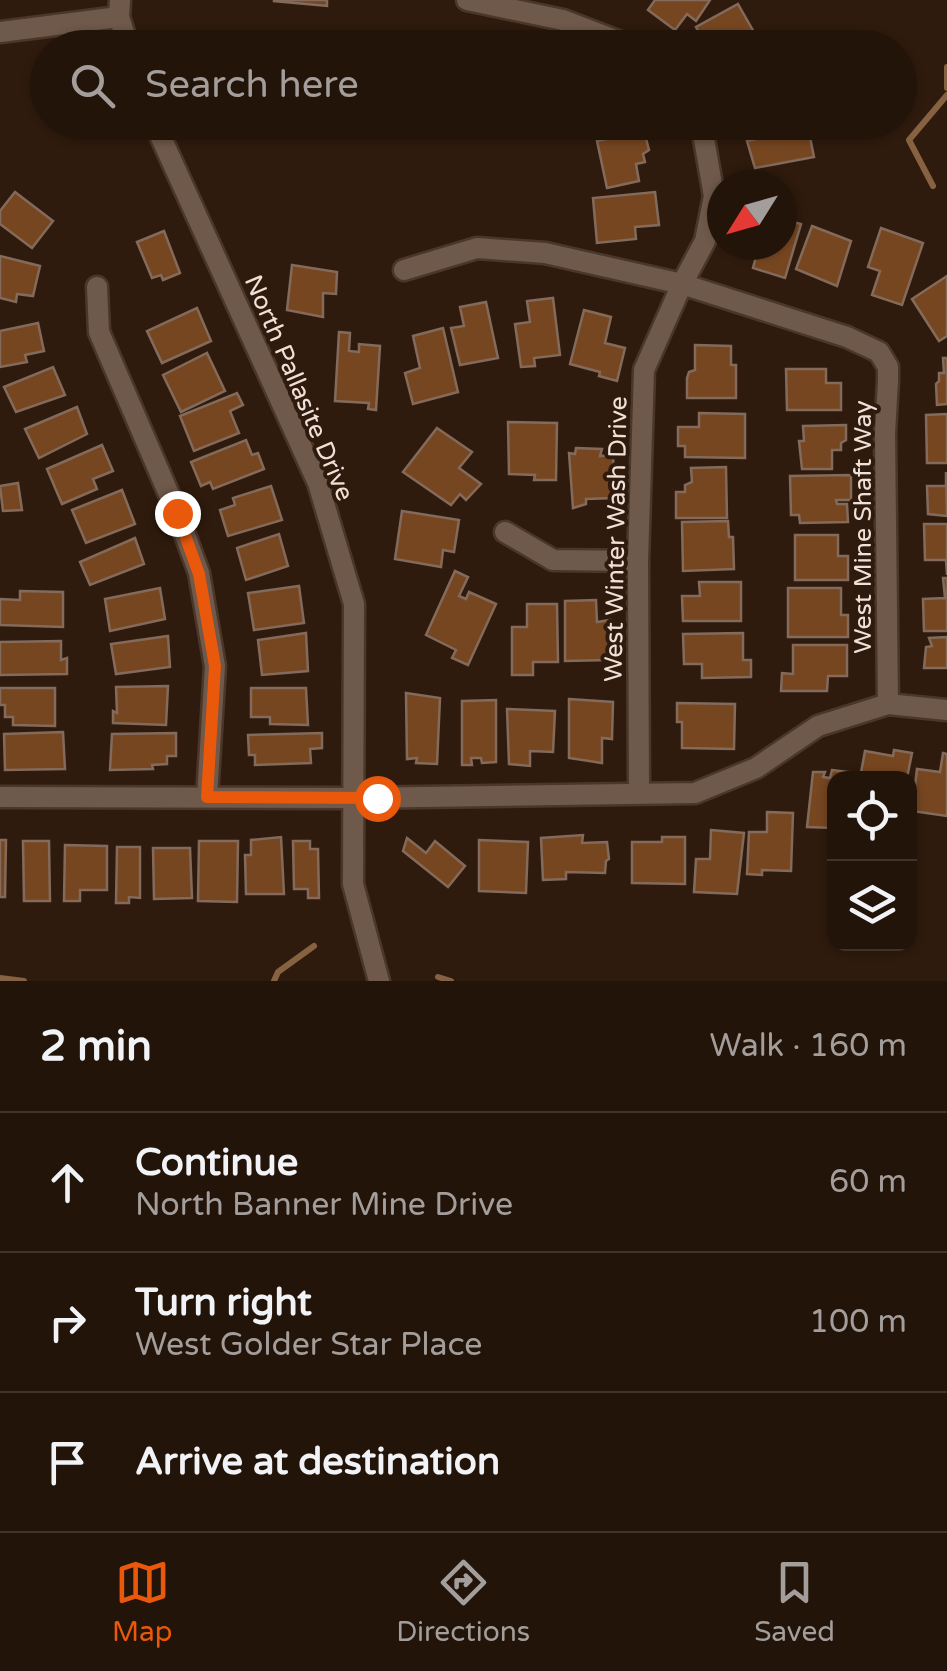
<!DOCTYPE html>
<meta charset="utf-8">
<style>
body{margin:0;font-family:"Varela Round",sans-serif;background:#2f2118;color:#f1f3f6}
.controls{position:absolute;right:30px;bottom:30px;display:grid;overflow:hidden;border-radius:20px;box-shadow:0 2px 8px #0004}
.controls button{width:90px;height:90px;display:grid;place-items:center;padding:0;border:0;border-bottom:2px solid #40332b;background:#23140a;color:#f1f3f6;font:50px sans-serif}
.compass{position:absolute;left:707px;top:170px;width:90px;height:90px;border-radius:50%;background:#23140a;box-shadow:0 2px 8px #0004;rotate:233deg}
.stop{position:absolute;width:30px;height:30px;margin:-22px;border:8px solid #ea580c;border-radius:50%;background:#fff}
.stop.end{background:#ea580c;border-color:#fff;box-shadow:0 2px 10px #0008}
.list{margin:0;padding:0;list-style:none}
h2{display:flex;justify-content:space-between;align-items:center;height:130px;margin:0;padding:0 40px;font-size:42px}
h2 small{font-size:32px;font-weight:400;color:#a39e9c}
.list li{display:grid;grid-template-columns:65px 1fr auto;gap:30px;align-items:center;box-sizing:border-box;height:140px;padding:0 40px;border-top:2px solid #40332b}
.list b{display:block;font-size:38px;white-space:nowrap}
.list p{margin:0;font-size:32px;white-space:nowrap;color:#a39e9c}
.list em{font-size:32px;font-style:normal;color:#a39e9c}
.icon{flex:none;width:55px;height:55px;fill:none;stroke:currentColor;stroke-width:2;stroke-linecap:round;stroke-linejoin:round}
.map{position:relative;flex:none;width:947px;height:981px;overflow:hidden}
.search{position:absolute;background:#23140a;box-shadow:0 2px 8px #0004;left:30px;right:30px;top:30px;height:110px;display:flex;align-items:center;gap:25px;box-sizing:border-box;padding:0 35px;border-radius:55px;color:#a39e9c;font-size:38px}
.sheet{height:550px;background:#23140a}
nav{display:flex;justify-content:space-around;align-items:center;box-sizing:border-box;height:140px;border-top:2px solid #40332b;background:#23140a;font-size:28px;color:#a39e9c}
nav a{display:grid;justify-items:center;gap:5px}
nav .on{color:#ea580c}
.map>svg:first-child{display:block}
.lines{fill:none;stroke-linecap:round;stroke-linejoin:round}
.stream{stroke:#866242;stroke-width:6}
.building{fill:#764621;stroke:#836a5a;stroke-width:2.5}
.street-casing{stroke:#4a3729;stroke-width:25}
.street{stroke:#6f594a;stroke-width:20}
.route{stroke:#ea580c;stroke-width:12}
.labels{text-anchor:middle;dominant-baseline:central;stroke-width:8;stroke-linejoin:round;paint-order:stroke}
.street-label{font-size:25px;fill:#f0e1d8;stroke:#2f1b0d}
</style>
<div class="map">
<svg width="947" height="981" viewBox="0 0 947 981">
<rect width="100%" height="100%" fill="#2f1b0d"/>
<g class="lines">
<g class="stream">
<polyline points="947,67 947,88"/>
<polyline points="933,186 909,140 947,95"/>
<polyline points="438,977 451,981"/>
<polyline points="0,978 24,981"/>
<polyline points="274,981 278,972 314,946"/>
</g>
</g>
<g class="building">
<polygon points="274,0 327,0 327,6 274,1"/>
<polygon points="655,0 710,0 696,21 687,14 675,30 648,10"/>
<polygon points="738,4 763,48 707,48 696,27"/>
<polygon points="456,36 480,48 451,48"/>
<polygon points="575,122 603,122 597,134"/>
<polygon points="767,122 807,122 814,157 755,168 747,141 770,136"/>
<polygon points="644,131 649,150 643,154 645,162 636,164 639,181 607,188 597,141"/>
<polygon points="15,192 53,221 32,248 0,224 0,211"/>
<polygon points="655,192 659,225 635,227 636,239 597,243 593,198"/>
<polygon points="782,201 794,205 790,221 801,224 785,278 753,268 759,245 782,245"/>
<polygon points="812,226 851,241 837,286 796,269"/>
<polygon points="881,228 923,243 902,305 872,295 880,271 868,267"/>
<polygon points="164,231 180,273 163,280 161,275 152,278 137,242"/>
<polygon points="0,256 40,266 33,296 17,294 16,302 0,298"/>
<polygon points="292,265 337,272 336,294 323,293 323,317 287,310"/>
<polygon points="947,276 947,336 939,341 912,299"/>
<polygon points="553,298 560,355 534,358 535,366 521,367 515,324 530,322 527,301"/>
<polygon points="486,302 498,358 460,365 451,328 464,326 460,307"/>
<polygon points="197,308 211,341 162,363 147,331"/>
<polygon points="584,310 611,317 605,343 625,348 617,381 599,376 600,372 570,364"/>
<polygon points="38,323 44,351 25,355 27,362 0,367 0,331"/>
<polygon points="443,328 458,392 413,404 405,373 420,368 413,336"/>
<polygon points="339,332 350,333 349,351 359,352 359,344 380,346 376,410 368,409 369,403 335,401"/>
<polygon points="695,345 731,346 731,365 736,365 736,398 687,398 687,378 689,372 695,370"/>
<polygon points="207,353 225,391 181,412 163,375"/>
<polygon points="943,358 947,358 947,404 937,405 936,384 939,381 939,373 944,373"/>
<polygon points="53,367 65,395 16,412 4,387"/>
<polygon points="786,369 826,369 826,383 841,383 841,410 787,410"/>
<polygon points="237,393 243,405 230,411 239,433 194,451 180,416"/>
<polygon points="77,407 87,434 39,458 25,429"/>
<polygon points="699,413 745,414 745,458 685,457 685,446 678,446 678,427 699,427"/>
<polygon points="947,414 947,463 927,463 926,415"/>
<polygon points="508,422 557,423 556,480 534,480 535,475 509,474"/>
<polygon points="846,425 846,440 841,443 841,450 832,450 832,469 802,469 799,441 804,441 803,426"/>
<polygon points="437,428 472,452 459,468 481,484 466,500 460,494 451,505 403,472"/>
<polygon points="246,440 252,455 258,453 264,469 213,489 210,482 201,486 191,462"/>
<polygon points="102,445 113,471 93,479 97,489 62,504 47,469"/>
<polygon points="576,448 602,449 600,456 613,455 615,498 586,499 586,504 573,508 569,453 575,454"/>
<polygon points="726,467 727,518 676,518 676,492 685,492 685,485 692,482 691,468"/>
<polygon points="946,472 947,516 928,514 927,486 946,486"/>
<polygon points="851,475 851,500 836,500 837,504 847,504 848,522 800,523 799,515 791,515 790,476"/>
<polygon points="18,483 22,510 3,511 0,486"/>
<polygon points="271,486 282,520 228,536 220,510 235,505 233,498"/>
<polygon points="122,490 135,524 86,543 72,510"/>
<polygon points="402,511 459,520 454,552 443,550 441,567 395,559"/>
<polygon points="728,521 729,537 733,537 734,569 683,571 682,522"/>
<polygon points="924,524 947,524 947,575 946,560 925,560"/>
<polygon points="279,534 288,566 246,580 237,548"/>
<polygon points="795,535 838,535 838,556 848,556 848,580 795,580"/>
<polygon points="135,538 144,564 90,585 80,562"/>
<polygon points="455,571 468,577 459,596 466,599 469,592 496,604 468,665 452,658 456,650 426,635"/>
<polygon points="943,578 947,578 947,631 924,631 923,599 945,598"/>
<polygon points="699,582 741,582 741,621 683,621 682,596 700,596"/>
<polygon points="299,586 304,623 254,630 248,593"/>
<polygon points="160,588 165,619 110,631 105,599"/>
<polygon points="788,588 841,588 841,615 848,615 848,637 788,637"/>
<polygon points="20,591 63,592 63,627 0,625 0,599 20,600"/>
<polygon points="596,600 597,622 610,620 610,660 565,661 565,601"/>
<polygon points="527,604 557,604 558,662 533,662 533,675 512,675 512,627 527,627"/>
<polygon points="306,633 308,671 262,675 258,640"/>
<polygon points="743,633 743,660 751,660 751,677 702,678 702,664 684,664 683,634"/>
<polygon points="168,636 170,667 116,674 111,644"/>
<polygon points="947,637 947,668 924,668 926,647 932,646 929,638"/>
<polygon points="61,641 61,660 67,658 67,674 0,675 0,642"/>
<polygon points="793,645 847,645 847,676 828,676 827,691 781,691 782,673 793,674"/>
<polygon points="168,686 166,725 113,723 113,711 117,713 116,687"/>
<polygon points="0,688 55,688 55,726 13,725 13,717 5,717 5,705 0,705"/>
<polygon points="251,688 306,688 308,725 270,724 270,717 251,717"/>
<polygon points="406,693 440,698 437,764 416,763 417,758 407,759"/>
<polygon points="569,699 613,702 612,739 602,738 602,763 569,758"/>
<polygon points="496,700 496,762 482,763 481,758 471,758 472,765 462,765 462,701"/>
<polygon points="677,703 735,704 734,749 682,748 682,722 677,722"/>
<polygon points="507,709 555,711 553,752 530,751 530,766 509,764"/>
<polygon points="63,732 65,769 5,770 4,734"/>
<polygon points="176,733 176,756 167,756 167,764 152,765 153,769 110,770 112,734"/>
<polygon points="322,733 322,748 310,749 311,763 255,765 255,755 249,755 248,735"/>
<polygon points="894,750 912,753 907,778 860,778 865,751 893,756"/>
<polygon points="943,753 947,754 947,816 912,811 917,769 940,772"/>
<polygon points="832,770 849,772 849,778 834,778 834,828 807,827 813,772 825,772 823,777 830,778"/>
<polygon points="767,812 793,813 791,871 762,870 762,875 747,874 749,832 767,832"/>
<polygon points="711,830 744,833 737,894 694,892 696,859 710,859"/>
<polygon points="583,835 582,843 607,842 609,859 606,861 605,873 566,872 566,879 543,880 541,838"/>
<polygon points="281,837 284,894 246,894 245,855 251,855 251,840"/>
<polygon points="662,837 685,837 685,884 632,883 632,842 662,842"/>
<polygon points="407,838 426,853 435,841 465,866 448,887 403,851"/>
<polygon points="0,840 6,840 5,897 0,897"/>
<polygon points="479,840 528,842 526,893 479,891"/>
<polygon points="23,841 49,841 50,901 24,901"/>
<polygon points="199,841 238,841 237,902 198,901"/>
<polygon points="293,841 310,841 310,849 318,849 319,898 308,898 308,889 294,889"/>
<polygon points="65,845 107,846 107,890 80,890 80,901 64,901"/>
<polygon points="117,847 140,847 140,898 129,897 129,903 116,903"/>
<polygon points="153,848 190,848 192,898 154,899"/>
</g>
<g class="lines">
<g class="street-casing">
<g id="street">
<polyline points="120,0 119,17 129,48"/>
<polyline points="467,0 563,20 636,48"/>
<polyline points="0,32 119,17"/>
<polyline points="154,122 318,483 354,604 353,884 379,981"/>
<polyline points="404,270 477,248 545,253 682,284 847,337 879,352 888,367 888,381 885,433 888,704"/>
<polyline points="97,287 99,332 177,513 199,573 215,666 207,797"/>
<polyline points="505,532 553,560 638,561"/>
<polyline points="639,792 638,561 644,370 682,284 705,241 714,196 701,122"/>
<polyline points="0,797 352,798 695,793 756,768 818,726 888,704 947,710"/>
</g>
</g>
<use href="#street" class="street"/>
</g>
<g class="lines">
<polyline class="route" points="177,513 199,574 215,666 207,797 377,798"/>
</g>
<g class="labels">
<g class="street-label">
<text transform="translate(299 388) rotate(67)">North Pallasite Drive</text>
<text transform="translate(863 527) rotate(-90)">West Mine Shaft Way</text>
<text transform="translate(616 539) rotate(-89)">West Winter Wash Drive</text>
</g>
</g>
</svg>
<div class="controls">
<button><svg class="icon" aria-label="locate" viewBox="0 0 24 24"><circle cx="12" cy="12" r="6"/><path d="M12 2v4M12 18v4M2 12h4M18 12h4"/></svg></button>
<button><svg class="icon" aria-label="layers" viewBox="0 0 24 24"><path d="M12 4l9 5-9 5-9-5zM3 14l9 5 9-5"/></svg></button>
</div>
<svg class="compass" viewBox="-18 -18 36 36"><path d="M0-13l5 13h-10z" fill="#e53935"/><path d="M0 13l5-13h-10z" fill="#a39e9c"/></svg>
<div class="stop" style="left:377px;top:798px"></div>
<div class="stop end" style="left:177px;top:513px"></div>
<div class="search"><svg class="icon" aria-label="search" viewBox="0 0 24 24"><circle cx="10" cy="10" r="6"/><path d="M15 15l6 6"/></svg>Search here</div>
</div>
<section class="sheet">
<h2>2 min<small>Walk · 160 m</small></h2>
<ul class="list">
<li><svg class="icon" aria-label="ahead" viewBox="0 0 24 24"><path d="M12 20V5M6 11l6-6 6 6"/></svg><div><b>Continue</b><p>North Banner Mine Drive</p></div><em>60 m</em></li>
<li><svg class="icon" aria-label="right" viewBox="0 0 24 24"><path d="M7 20v-9h11M14 6l5 5-5 5"/></svg><div><b>Turn right</b><p>West Golder Star Place</p></div><em>100 m</em></li>
<li><svg class="icon" aria-label="arrive" viewBox="0 0 24 24"><path d="M6 21V4h12l-3 4 3 4H6"/></svg><div><b>Arrive at destination</b></div></li>
</ul>
</section>
<nav>
<a class="on"><svg class="icon" aria-label="map" viewBox="0 0 24 24"><path d="M3 6l6-2 6 2 6-2v14l-6 2-6-2-6 2zM9 4v14M15 6v14"/></svg>Map</a>
<a><svg class="icon" aria-label="directions" viewBox="0 0 24 24"><path d="M12 3l9 9-9 9-9-9zM9 14v-3h6M13 9l2 2-2 2"/></svg>Directions</a>
<a><svg class="icon" aria-label="saved" viewBox="0 0 24 24"><path d="M7 4h10v16l-5-4-5 4z"/></svg>Saved</a>
</nav>
